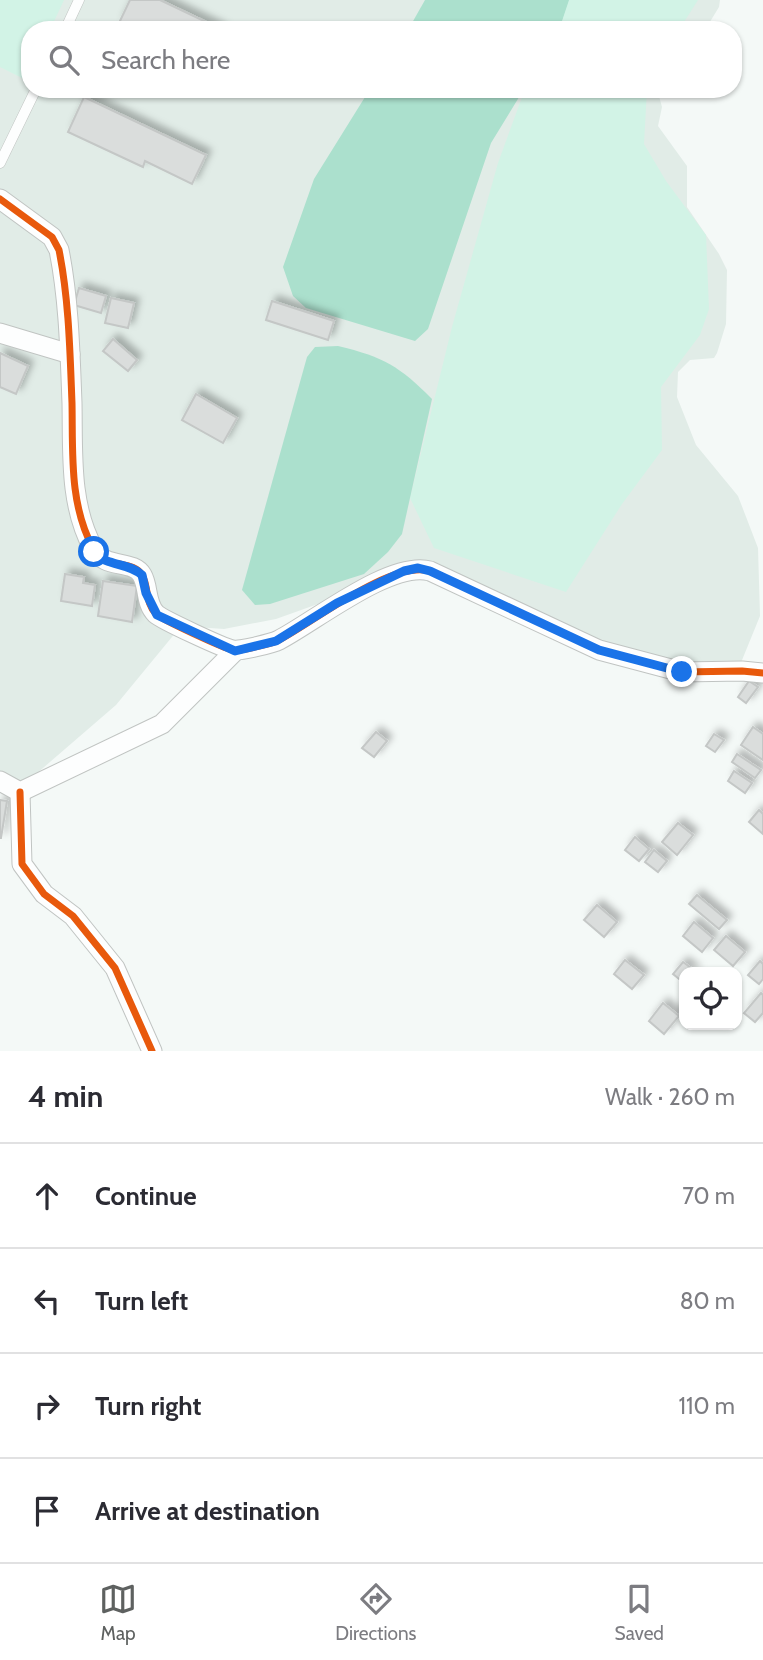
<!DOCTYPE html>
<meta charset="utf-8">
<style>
body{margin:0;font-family:Cabin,sans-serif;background:#f7f7f7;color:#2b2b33}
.controls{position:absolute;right:21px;bottom:21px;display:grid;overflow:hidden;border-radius:14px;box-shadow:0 2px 5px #0004}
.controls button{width:63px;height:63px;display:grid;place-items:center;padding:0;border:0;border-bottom:2px solid #e1e1e2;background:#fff;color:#2b2b33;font:35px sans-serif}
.stop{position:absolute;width:21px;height:21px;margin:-16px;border:5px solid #1a73e8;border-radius:50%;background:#fff}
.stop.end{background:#1a73e8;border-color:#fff;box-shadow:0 2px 7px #0008}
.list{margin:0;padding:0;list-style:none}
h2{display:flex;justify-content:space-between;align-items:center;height:91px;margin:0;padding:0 28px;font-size:30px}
h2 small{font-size:23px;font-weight:400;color:#7c7c81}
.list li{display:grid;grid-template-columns:46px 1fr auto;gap:21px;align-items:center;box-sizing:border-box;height:105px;padding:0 28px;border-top:2px solid #e1e1e2}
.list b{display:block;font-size:26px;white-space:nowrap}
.list em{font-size:23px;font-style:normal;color:#7c7c81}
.icon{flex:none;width:38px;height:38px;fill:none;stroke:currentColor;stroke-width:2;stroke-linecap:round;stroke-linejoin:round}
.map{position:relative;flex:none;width:763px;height:1051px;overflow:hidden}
.search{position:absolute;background:#fff;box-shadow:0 2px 5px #0004;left:21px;right:21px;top:21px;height:77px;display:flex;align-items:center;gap:18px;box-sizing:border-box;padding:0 24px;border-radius:28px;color:#7c7c81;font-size:26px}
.sheet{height:511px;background:#fff}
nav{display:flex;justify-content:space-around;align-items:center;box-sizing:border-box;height:98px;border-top:2px solid #e1e1e2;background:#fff;font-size:19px;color:#7c7c81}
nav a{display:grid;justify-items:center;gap:4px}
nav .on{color:#5e6160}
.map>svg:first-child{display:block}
.built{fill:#e1ece7}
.green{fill:#d2f3e6}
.water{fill:#abe0cd}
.building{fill:#dadddc;stroke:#c4c7c6;stroke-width:2;filter:url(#shadow)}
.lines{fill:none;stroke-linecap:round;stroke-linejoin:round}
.lane-casing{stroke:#c0c4c2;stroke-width:11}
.street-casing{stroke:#c0c4c2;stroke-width:21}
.lane{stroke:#fdfefe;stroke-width:10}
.street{stroke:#fdfefe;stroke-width:19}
.cycleway-casing{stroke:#fff;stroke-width:11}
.cycleway{stroke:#e8590c;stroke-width:7}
.route{stroke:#1a73e8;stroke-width:9}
</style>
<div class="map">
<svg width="763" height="1051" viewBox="0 0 763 1051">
<defs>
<filter id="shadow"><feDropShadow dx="5" dy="-5" stdDeviation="3.5" flood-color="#0004"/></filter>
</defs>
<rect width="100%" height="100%" fill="#f4f9f7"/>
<polygon class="built" points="0,0 720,0 719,7 705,30 30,30 30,89 657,89 662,107 658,126 687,166 687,207 719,254 727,270 726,324 717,353 714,358 690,360 678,372 677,397 696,445 738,496 758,548 760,616 740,665 681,668 600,645 424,566 276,619 224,629 181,626 116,705 21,787 0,777"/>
<g class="green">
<polygon points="0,0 64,0 50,30 30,30 30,72 26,80 0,67"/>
<polygon points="559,0 698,0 679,30 548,30"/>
<polygon points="525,89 647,89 644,144 666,181 706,235 709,309 700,335 661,387 662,450 622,504 566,592 434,548 410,498 452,327 498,163"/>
</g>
<g class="water">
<polygon points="425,0 569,0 559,30 408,30"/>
<polygon points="370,89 524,89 491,143 428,329 415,341 306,308 293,296 283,267 314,179"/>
<path d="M 338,346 C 384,357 399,366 432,399 L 402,534 L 388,552 L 364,574 L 270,604 L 255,605 L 242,590 L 307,357 L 315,347 Z"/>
</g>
<g class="building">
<polygon points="130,0 160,0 223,30 134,30 119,23"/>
<polygon points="84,97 206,155 192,184 145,161 143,167 68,132"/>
<polygon points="79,288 106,296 101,313 74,305"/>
<polygon points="111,298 134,303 128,328 105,323"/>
<polygon points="272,301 334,321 328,340 266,320"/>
<polygon points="113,339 137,360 128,371 103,351"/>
<polygon points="0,353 28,366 16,394 0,387"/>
<polygon points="196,394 237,418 223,443 182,420"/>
<polygon points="65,574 84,577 83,583 95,585 92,606 61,601"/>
<polygon points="103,581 137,586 132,622 98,616"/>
<polygon points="749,681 758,687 746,703 738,697"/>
<polygon points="753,727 763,734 763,760 741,745"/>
<polygon points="376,732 387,741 374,757 362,748"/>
<polygon points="714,734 724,740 715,752 706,746"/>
<polygon points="737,754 761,770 755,778 732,762"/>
<polygon points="734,771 752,783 745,793 728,781"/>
<polygon points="0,800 7,801 1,838 0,838"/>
<polygon points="759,810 763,814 763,834 749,822"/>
<polygon points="678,823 693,835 677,855 662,842"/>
<polygon points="635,837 649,849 639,861 625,850"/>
<polygon points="654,850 667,861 658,872 645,862"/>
<polygon points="697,895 727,920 719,929 689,904"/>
<polygon points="597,905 617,922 604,937 584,920"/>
<polygon points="694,922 713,938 702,952 683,936"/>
<polygon points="726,936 745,952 733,966 714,950"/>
<polygon points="625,960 644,975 632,989 614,974"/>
<polygon points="760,961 763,964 763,979 759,984 748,975"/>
<polygon points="683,962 695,971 684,972 684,983 673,974"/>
<polygon points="761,993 763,995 763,1013 755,1022 744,1013"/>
<polygon points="663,1003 679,1016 664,1034 649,1021"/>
</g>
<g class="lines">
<g class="lane-casing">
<g id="lane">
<polyline points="65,30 79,0"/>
<polyline points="0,163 36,89"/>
</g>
</g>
<g class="street-casing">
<g id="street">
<path d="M 0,199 L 52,237 L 59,250 C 69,300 70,353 72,403 C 73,452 69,504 93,548 C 104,570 133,559 142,575 C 149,587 145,603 156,614 C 163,620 223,648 233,650 C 238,652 273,643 279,640 C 314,622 391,560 430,571 L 599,650 L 682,672 L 742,671 L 763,673"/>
<polyline points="0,333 70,354"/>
<polyline points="0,781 20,792 162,724 235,651"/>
<polyline points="20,792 22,864 44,894 73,916 115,968 152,1051"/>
</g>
</g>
<use href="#lane" class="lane"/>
<use href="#street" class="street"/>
<g class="cycleway-casing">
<g id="cycleway">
<path d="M 0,199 L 52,237 L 59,250 C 69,300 70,353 72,403 C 73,452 69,504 93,548 C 104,570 133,559 142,575 C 149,587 145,603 156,614 C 163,620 223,648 233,650 C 238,652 273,643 279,640 C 314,622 391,560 430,571 L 599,650 L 682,672 L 742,671 L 763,673"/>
<polyline points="20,792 22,864 44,894 73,916 115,968 152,1051"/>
</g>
</g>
<use href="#cycleway" class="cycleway"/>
</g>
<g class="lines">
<path class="route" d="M 94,552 C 107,567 128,562 142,575 L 146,593 L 157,615 L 235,651 L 276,641 L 337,603 L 404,571 L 418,568 L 430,571 L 599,650 L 682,672"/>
</g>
</svg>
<div class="controls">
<button><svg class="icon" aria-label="locate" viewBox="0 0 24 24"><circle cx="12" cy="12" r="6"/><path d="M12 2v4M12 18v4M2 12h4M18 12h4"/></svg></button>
</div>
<div class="stop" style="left:94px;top:552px"></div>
<div class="stop end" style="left:682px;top:672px"></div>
<div class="search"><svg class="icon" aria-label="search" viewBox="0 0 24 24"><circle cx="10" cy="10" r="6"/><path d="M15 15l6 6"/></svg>Search here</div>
</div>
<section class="sheet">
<h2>4 min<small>Walk · 260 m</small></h2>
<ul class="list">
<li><svg class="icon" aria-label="ahead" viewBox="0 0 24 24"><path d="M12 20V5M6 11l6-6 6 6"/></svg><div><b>Continue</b></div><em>70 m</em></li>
<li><svg class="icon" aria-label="left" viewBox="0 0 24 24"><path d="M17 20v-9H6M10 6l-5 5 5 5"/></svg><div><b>Turn left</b></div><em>80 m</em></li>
<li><svg class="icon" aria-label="right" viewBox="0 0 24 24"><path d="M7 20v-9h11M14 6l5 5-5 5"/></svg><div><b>Turn right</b></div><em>110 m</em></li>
<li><svg class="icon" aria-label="arrive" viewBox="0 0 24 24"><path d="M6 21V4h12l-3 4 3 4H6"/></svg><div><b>Arrive at destination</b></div></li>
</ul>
</section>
<nav>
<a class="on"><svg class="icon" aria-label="map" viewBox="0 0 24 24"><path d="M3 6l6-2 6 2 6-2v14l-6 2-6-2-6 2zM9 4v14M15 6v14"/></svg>Map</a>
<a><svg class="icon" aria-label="directions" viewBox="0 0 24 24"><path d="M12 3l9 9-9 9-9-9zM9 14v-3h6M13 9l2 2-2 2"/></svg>Directions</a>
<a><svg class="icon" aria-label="saved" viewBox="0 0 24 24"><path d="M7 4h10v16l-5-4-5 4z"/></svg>Saved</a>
</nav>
